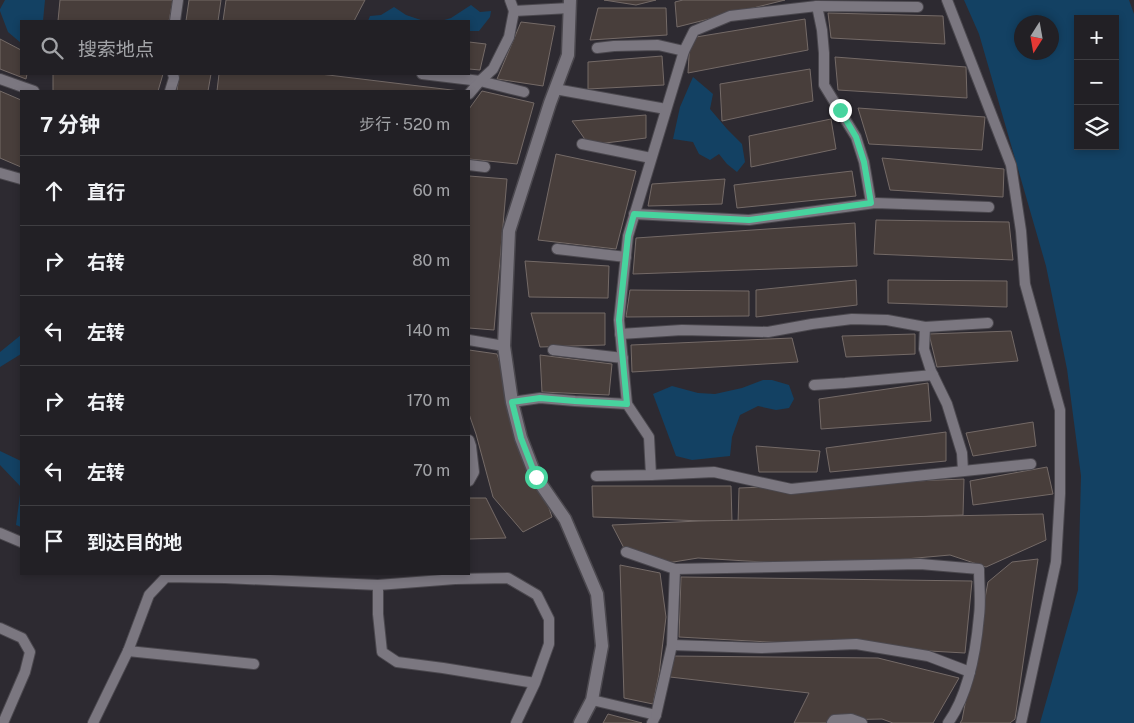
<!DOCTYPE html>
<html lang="zh">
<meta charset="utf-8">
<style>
body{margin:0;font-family:"Public Sans","Noto Sans SC",sans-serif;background:#2e2d32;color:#f1f3f6}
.controls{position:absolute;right:15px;top:15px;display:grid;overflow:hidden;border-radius:0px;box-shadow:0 2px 8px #0003}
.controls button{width:45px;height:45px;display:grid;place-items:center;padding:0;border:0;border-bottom:1px solid #3f3e42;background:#222025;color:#f1f3f6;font:25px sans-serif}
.compass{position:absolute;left:1014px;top:15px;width:45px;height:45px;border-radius:50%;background:#222025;box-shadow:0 2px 8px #0003;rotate:191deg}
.stop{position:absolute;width:15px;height:15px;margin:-11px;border:4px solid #47d49e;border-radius:50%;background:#fff}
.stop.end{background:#47d49e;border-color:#fff;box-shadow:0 1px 5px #0008}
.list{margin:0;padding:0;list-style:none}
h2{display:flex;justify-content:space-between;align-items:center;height:65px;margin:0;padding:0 20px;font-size:21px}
h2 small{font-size:16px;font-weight:400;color:#a2a3a7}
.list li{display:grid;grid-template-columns:32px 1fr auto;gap:15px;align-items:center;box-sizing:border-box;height:70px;padding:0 20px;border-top:1px solid #3f3e42}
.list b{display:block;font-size:19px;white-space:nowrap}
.list em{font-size:16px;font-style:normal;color:#a2a3a7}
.icon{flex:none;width:28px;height:28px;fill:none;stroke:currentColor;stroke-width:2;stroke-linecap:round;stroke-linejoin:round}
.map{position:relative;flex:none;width:1134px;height:723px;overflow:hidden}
.search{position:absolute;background:#222025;box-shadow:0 2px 8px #0003;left:20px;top:20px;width:450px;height:55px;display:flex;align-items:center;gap:12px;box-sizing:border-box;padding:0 18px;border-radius:0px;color:#a2a3a7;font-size:19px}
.panel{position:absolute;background:#222025;box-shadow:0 2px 8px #0003;left:20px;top:90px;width:450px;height:485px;border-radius:0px}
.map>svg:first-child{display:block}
.water{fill:#134163;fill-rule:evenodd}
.building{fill:#483e3b;stroke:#746a67}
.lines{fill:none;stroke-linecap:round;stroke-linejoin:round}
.minor-casing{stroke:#4b484e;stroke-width:12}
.tertiary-casing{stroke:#4b484e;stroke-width:15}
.minor{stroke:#7b7780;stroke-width:10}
.tertiary{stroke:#7b7780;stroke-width:12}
.route{stroke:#47d49e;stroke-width:6}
</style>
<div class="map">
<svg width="1134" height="723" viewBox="0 0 1134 723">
<rect width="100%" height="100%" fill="#2d2a31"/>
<g class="water">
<polygon points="5,0 45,0 43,21 21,21 21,43 8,32 0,11 0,9"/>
<path d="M 964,0 L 1129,0 L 1134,14 L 1134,723 L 1040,723 L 1078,590 L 1081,476 L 1067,369 L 1046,266 L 979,34 ZM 1078,19 L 1115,19 L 1115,146 L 1078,146 ZM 1022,22 L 1052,22 L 1052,52 L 1022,52 Z"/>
<polygon points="471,5 480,12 491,11 490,17 479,31 469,31 469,21 441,21 451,18"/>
<polygon points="394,7 406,15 424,21 368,21 370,16 381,15"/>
<polygon points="693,77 713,94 710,109 727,129 742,144 745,162 737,172 727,164 719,154 710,160 699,154 693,142 673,139 680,107"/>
<polygon points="21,335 21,354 0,367 0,352"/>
<polygon points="763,380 772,380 789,385 794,399 789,408 776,410 758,406 740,415 732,437 730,456 692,460 676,456 653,394 672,386 698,393 715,394 742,388"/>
<polygon points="0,451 21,461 21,527 16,525 21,487 0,465"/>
</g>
<g class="building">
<polygon points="60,0 173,0 169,21 58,21"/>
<polygon points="189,0 221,0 218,21 186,21"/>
<polygon points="226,0 365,0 354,21 223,21"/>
<polygon points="604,0 656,0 636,5"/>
<polygon points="683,0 785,0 677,27 675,2"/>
<polygon points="598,8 666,8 667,35 590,40"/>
<polygon points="828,13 943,16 945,44 831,38"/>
<polygon points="805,19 808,50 688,73 690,38"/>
<polygon points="521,22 555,26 543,86 497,79"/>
<polygon points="0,39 21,50 21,74 27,74 26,79 0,69"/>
<polygon points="469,42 486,44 480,70 469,69"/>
<polygon points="662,56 664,85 588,89 588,62"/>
<polygon points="835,57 966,67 967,98 838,90"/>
<polygon points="810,69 813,101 722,121 720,84"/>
<polygon points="53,74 163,74 158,91 53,91"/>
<polygon points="179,74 211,74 208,91 177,91"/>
<polygon points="219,74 320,74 460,91 217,91"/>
<polygon points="0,91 21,100 21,167 0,158"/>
<polygon points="482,91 534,103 517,164 469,159 469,109"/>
<polygon points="858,108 985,117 982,150 869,144"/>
<polygon points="646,115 646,138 589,145 572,121"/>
<polygon points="831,119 836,149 751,167 749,136"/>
<polygon points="556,154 636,171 616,249 538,240"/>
<polygon points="882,158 1004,169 1003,197 890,190"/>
<polygon points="852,171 856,196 737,208 734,185"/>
<polygon points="469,176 507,179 494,330 469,328"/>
<polygon points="725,179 722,204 648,206 652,184"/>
<polygon points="876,220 1009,222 1013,260 874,254"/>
<polygon points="855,223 857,266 633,274 636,238"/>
<polygon points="525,261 609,266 608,298 529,297"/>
<polygon points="856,280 857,305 756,317 756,290"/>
<polygon points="888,280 1007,281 1007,307 888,303"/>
<polygon points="630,290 749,291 749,316 626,317"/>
<polygon points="531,313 605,313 605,345 540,347"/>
<polygon points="1011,331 1018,361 937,367 929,334"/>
<polygon points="915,334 915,354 846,357 842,336"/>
<polygon points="792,338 798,362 632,372 631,345"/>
<polygon points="469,350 497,354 552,517 523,532 493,497 476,434 469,414"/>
<polygon points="540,355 612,364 609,395 542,392"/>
<polygon points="928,383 931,421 821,429 819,399"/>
<polygon points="1033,422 1036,446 973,456 966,433"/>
<polygon points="946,432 946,461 830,472 826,448"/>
<polygon points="756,446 820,451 817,472 759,472"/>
<polygon points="1047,467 1053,494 973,505 970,481"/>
<polygon points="964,479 963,515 738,524 739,488"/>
<polygon points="592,486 731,486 732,522 593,517"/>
<polygon points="469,498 486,498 506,538 469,539"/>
<polygon points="1043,514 1046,540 986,567 950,555 827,566 698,558 661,564 626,552 612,525 699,521"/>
<polygon points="1038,559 1015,719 1010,723 960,723 962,720 988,582 1012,562"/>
<polygon points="620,565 660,573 666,617 659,674 653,704 624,698"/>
<polygon points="681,577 972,581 965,653 679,637"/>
<polygon points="670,656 878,658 959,678 933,723 893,723 882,719 834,720 832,723 794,723 809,693 670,677"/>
<polygon points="608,714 642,723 603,723"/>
</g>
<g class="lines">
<g class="minor-casing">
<g id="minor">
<polyline points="510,0 514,11 570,8"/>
<polyline points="947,0 1011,165 1021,231 1025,284 1060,410 1060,494 1056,562 1021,723"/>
<polyline points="817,6 822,30 824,53 824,85 856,137 864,162 871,203"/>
<polyline points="175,21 178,0"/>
<polyline points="597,48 614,46 658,45 684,51"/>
<polyline points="422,74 480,81 524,92"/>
<polyline points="0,79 34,91"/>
<polyline points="555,89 666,109"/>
<polyline points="170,91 174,78 173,74"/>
<polyline points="469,94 480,81 493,69 509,37 514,11"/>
<polyline points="582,144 651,158"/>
<polyline points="469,165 485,167"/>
<polyline points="0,173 21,179"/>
<polyline points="634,214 749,220 875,203 989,207"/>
<polyline points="557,249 626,257"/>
<polyline points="925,327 924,349 931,371 947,404 962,453 963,471"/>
<polyline points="620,334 682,330 768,332 812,324 852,319 887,320 925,327 988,323"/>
<polyline points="469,340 504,346"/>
<polyline points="553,350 623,358"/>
<polyline points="814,385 845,383 933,375"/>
<polyline points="512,402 540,398 575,401 627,404"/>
<polyline points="469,440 471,446 474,472 469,481"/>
<polyline points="651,475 649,437 627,404 619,320 628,236 684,51 694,31 730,16 817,6 918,7"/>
<polyline points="596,476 651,475 714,472 791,489 1031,464"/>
<polyline points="0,533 21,542"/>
<path d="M 626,552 L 675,569 L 920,564 L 979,569 C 979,585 981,601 979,616 C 976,650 968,695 948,723"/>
<polyline points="0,628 22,638 30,652 25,672 3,723"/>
<polyline points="672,645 761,648 856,644 928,656 970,672"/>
<polyline points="128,651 254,664"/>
<polyline points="592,700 656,715 652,723"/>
<polyline points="656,715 672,645 675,569"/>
<polyline points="93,723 128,651 149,595 166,577 225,578 378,585"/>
<polyline points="516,723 535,683 549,644 549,619 537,595 508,578 455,579 378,585 378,614 382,652 397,662 443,668 535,683"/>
<polyline points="832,723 834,720 851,719 862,723"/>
</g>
</g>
<g class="tertiary-casing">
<polyline id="tertiary" points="570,0 568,55 550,103 509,231 504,346 512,402 521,438 536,477 565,519 597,594 602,646 592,700 580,723"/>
</g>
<use href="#minor" class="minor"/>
<use href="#tertiary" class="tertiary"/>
</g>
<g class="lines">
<polyline class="route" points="536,477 521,438 512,402 540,398 575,401 627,404 619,320 628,236 634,214 749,220 871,203 864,162 856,137 840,110"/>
</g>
</svg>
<div class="controls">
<button>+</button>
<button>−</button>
<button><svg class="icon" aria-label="layers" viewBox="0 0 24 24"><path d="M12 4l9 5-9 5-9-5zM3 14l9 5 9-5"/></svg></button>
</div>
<svg class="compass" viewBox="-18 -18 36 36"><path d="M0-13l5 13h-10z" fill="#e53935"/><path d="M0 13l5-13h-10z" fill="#a2a3a7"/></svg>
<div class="stop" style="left:536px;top:477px"></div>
<div class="stop end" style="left:840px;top:110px"></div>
<div class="search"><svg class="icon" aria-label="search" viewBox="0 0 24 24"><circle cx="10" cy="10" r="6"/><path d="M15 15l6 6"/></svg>搜索地点</div>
<section class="panel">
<h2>7 分钟<small>步行 · 520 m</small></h2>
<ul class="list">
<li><svg class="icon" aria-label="ahead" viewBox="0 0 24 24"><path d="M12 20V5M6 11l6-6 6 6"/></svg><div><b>直行</b></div><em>60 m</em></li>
<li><svg class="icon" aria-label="right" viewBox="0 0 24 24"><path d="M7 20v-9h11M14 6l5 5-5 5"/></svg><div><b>右转</b></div><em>80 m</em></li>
<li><svg class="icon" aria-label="left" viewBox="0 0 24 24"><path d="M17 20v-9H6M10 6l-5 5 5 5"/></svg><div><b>左转</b></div><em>140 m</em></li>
<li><svg class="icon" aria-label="right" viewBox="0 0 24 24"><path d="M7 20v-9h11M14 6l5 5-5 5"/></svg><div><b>右转</b></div><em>170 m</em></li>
<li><svg class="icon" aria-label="left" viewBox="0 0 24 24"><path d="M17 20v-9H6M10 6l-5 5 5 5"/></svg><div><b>左转</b></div><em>70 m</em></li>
<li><svg class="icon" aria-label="arrive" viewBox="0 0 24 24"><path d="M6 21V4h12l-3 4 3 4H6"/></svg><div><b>到达目的地</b></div></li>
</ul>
</section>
</div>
